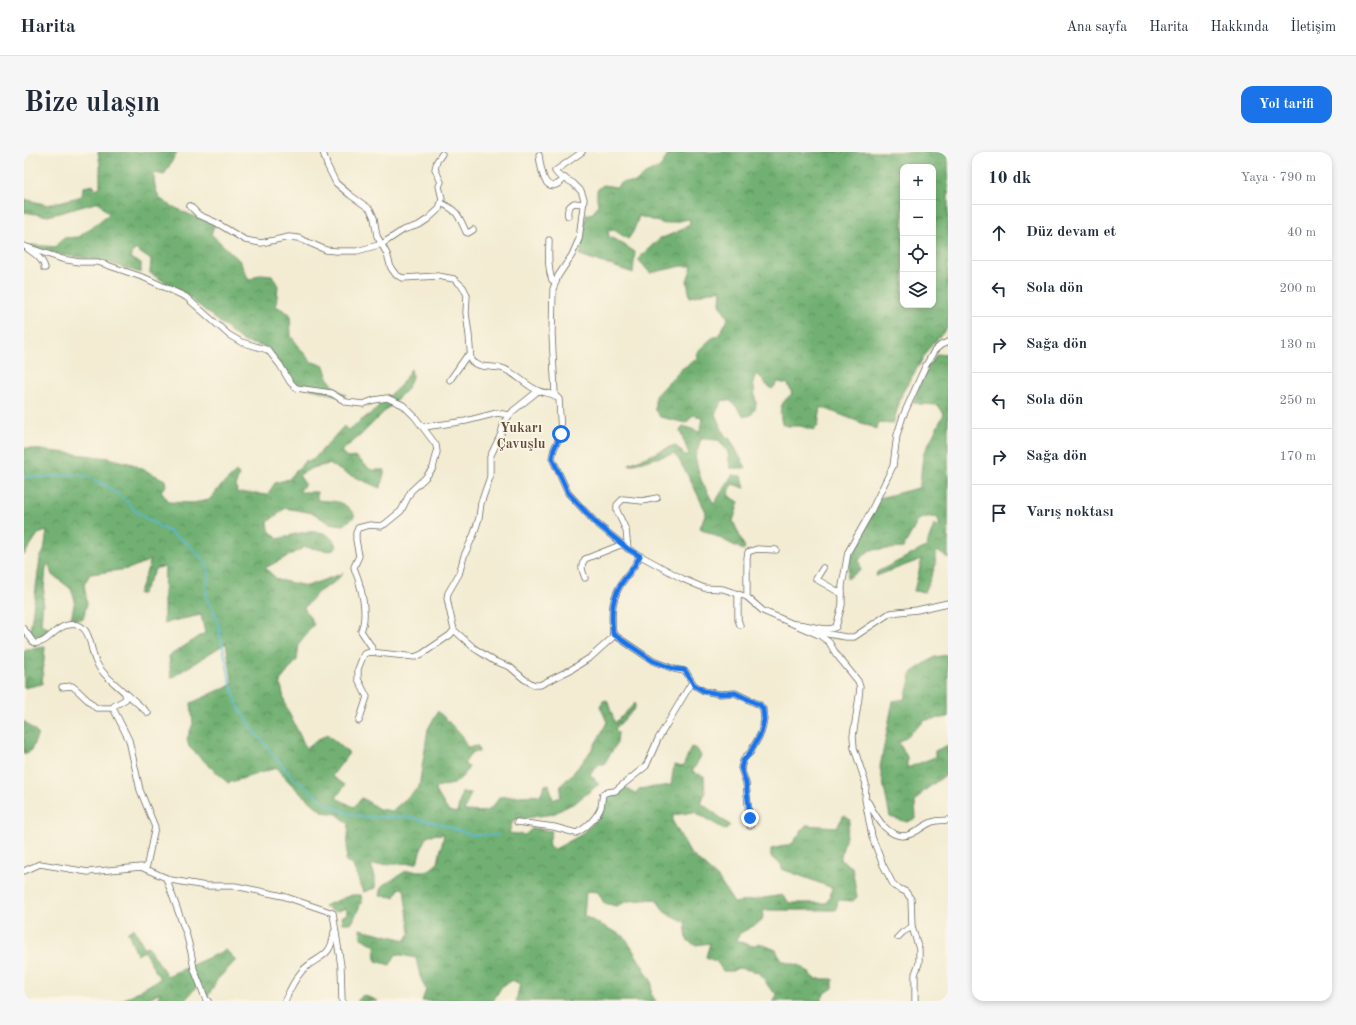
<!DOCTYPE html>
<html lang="tr">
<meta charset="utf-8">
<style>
body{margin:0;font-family:"Old Standard TT",serif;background:#f6f6f7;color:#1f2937}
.controls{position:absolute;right:12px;top:12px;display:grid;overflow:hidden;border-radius:8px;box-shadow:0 2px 6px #0003}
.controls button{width:36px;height:36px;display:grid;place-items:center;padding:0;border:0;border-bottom:1px solid #e0e1e3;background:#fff;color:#1f2937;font:20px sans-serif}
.stop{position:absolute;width:12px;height:12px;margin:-9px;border:3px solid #1a73e8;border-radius:50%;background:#fff}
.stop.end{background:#1a73e8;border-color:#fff;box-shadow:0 1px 4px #0008}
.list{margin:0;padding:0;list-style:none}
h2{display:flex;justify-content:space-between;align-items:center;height:52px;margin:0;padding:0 16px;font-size:17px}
h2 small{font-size:13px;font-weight:400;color:#747a83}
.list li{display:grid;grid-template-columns:26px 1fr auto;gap:12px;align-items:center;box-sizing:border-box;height:56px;padding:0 16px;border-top:1px solid #e0e1e3}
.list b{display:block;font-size:15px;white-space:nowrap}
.list em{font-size:13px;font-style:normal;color:#747a83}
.icon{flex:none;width:22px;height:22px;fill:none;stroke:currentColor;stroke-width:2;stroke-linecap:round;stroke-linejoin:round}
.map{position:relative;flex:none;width:924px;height:849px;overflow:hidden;border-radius:12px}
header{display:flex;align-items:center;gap:24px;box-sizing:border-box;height:56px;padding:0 20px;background:#fff;border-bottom:1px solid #e0e1e3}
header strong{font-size:19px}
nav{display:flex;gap:22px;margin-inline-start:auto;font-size:14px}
.intro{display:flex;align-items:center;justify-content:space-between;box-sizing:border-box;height:96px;padding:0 24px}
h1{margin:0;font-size:28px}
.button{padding:10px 18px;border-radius:12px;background:#1a73e8;color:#fff;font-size:14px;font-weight:700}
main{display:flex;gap:24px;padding:0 24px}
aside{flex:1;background:#fff;border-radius:12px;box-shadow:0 2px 6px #0003}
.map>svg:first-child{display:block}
.forest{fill:url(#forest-crowns);stroke:#466647;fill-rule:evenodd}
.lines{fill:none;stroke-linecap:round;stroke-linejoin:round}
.stream{stroke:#58bad7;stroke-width:1.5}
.minor-casing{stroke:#67655c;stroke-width:7}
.minor{stroke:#fff;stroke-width:5.5}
.route{stroke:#1a73e8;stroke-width:5}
.labels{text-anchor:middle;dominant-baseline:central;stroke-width:3.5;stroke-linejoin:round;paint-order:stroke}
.quarter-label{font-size:14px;font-weight:bold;fill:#624b39;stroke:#fcf5e5}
</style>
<header>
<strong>Harita</strong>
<nav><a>Ana sayfa</a><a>Harita</a><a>Hakkında</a><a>İletişim</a></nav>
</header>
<div class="intro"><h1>Bize ulaşın</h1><a class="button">Yol tarifi</a></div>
<main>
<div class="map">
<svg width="924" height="849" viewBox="0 0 924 849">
<defs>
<pattern id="forest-crowns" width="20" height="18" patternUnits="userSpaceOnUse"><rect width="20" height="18" fill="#71b072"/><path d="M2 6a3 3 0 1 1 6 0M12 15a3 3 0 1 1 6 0" fill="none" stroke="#5c8e5d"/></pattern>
</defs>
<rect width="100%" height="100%" fill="#fcf5e5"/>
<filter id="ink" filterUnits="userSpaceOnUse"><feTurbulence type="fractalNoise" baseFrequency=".025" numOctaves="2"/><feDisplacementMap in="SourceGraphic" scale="8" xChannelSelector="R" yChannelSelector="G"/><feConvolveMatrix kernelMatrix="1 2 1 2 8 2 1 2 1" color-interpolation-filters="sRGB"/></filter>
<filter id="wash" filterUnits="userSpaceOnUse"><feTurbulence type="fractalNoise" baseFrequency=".012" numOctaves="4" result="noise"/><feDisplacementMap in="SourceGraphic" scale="16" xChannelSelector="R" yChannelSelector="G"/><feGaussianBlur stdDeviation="0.9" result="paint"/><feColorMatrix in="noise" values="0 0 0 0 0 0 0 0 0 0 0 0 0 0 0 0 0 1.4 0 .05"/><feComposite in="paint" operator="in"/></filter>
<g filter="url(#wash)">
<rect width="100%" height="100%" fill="#f3ecd3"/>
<g class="forest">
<path d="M 74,0 L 153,0 L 140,23 L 131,21 C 129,29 131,37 135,45 C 142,54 179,68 191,73 L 187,82 L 215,108 L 225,128 L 237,122 L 248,123 L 254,134 L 252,154 L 266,162 L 267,184 L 286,209 L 300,214 C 305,230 308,235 322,243 L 319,245 L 276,234 L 266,227 L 245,196 L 221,190 L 215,186 L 161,142 L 126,121 L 127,108 L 111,97 L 106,106 L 117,111 L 117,121 L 76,108 L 38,103 L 7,95 L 7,93 L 31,95 L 39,86 L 55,85 L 85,62 L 75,50 L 24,64 L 0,60 L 0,47 L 24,53 L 58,44 L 59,35 L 70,33 L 71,37 L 76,35 L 76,12 Z"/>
<path d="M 646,0 L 924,0 L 924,176 L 906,195 L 878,241 L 869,272 L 855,271 L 853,277 L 797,255 L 794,274 L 790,278 L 776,274 L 764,274 L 758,272 C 755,257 755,252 768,242 L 764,232 L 754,230 L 748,237 L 743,234 L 739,227 L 732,222 L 729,229 L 732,251 L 731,257 L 727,263 L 724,264 L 720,264 L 707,249 L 699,248 L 691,262 L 701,284 L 706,287 L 722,316 L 706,316 L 704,300 L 695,288 L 677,287 L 671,305 L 677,328 L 690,352 L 708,323 L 718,324 L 721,336 L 708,332 L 704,343 L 715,350 L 709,369 L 721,396 L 719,398 L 676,376 L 682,360 L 667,329 L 651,301 L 606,313 L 605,312 L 651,293 L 662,304 L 665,302 L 656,279 L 659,274 L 676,280 L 678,265 L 669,263 L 662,271 L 636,265 L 631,258 L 631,244 L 656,218 L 673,207 L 673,200 L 688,186 L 694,184 L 704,167 L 696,152 L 697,137 L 666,145 L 663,129 L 668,114 L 658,114 L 626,121 L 614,107 L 636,86 L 641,85 L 657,78 L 666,71 L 665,67 L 641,72 L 615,64 L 609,80 L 604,87 L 590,78 L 584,79 L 585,85 L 594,89 L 611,100 L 609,121 L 556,103 L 562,63 L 569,61 L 574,53 L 573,46 L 573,38 L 579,33 L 592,35 L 599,30 L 611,31 L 621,22 L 636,15 ZM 879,15 L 909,15 L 909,153 L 879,153 Z"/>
<polygon points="913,202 924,203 924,406 913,399 911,407 912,412 901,440 890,439 898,407 852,424 853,420 902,395 910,373 916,374 913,365 895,367 879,396 846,398 835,408 837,418 823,427 828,402 855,346 894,336 896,332 899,303 920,262 914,253 896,252 889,250 900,222"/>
<path d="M 387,217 L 388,225 L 383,237 L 336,284 L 317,299 L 324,306 L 332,305 L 347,318 L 361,318 L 356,336 L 321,321 L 305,312 L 288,316 L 275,323 L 281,332 L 275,340 L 293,340 L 293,348 C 311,350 320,347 331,364 L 320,373 L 305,371 L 289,361 L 261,356 L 244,370 L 245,378 L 254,387 C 268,383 294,374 306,385 C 309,387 311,392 313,395 L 306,399 L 281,395 L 241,416 L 254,428 L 283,434 L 320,421 L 309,431 L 294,440 L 280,456 L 290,472 L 275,491 L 273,508 L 256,529 L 262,555 L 282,596 L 303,582 L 325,601 L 308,624 L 321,633 L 312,646 L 330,655 L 338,646 L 355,657 L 368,659 L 395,635 L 404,577 L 414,559 L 437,583 L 443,595 L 454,594 L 455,600 L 448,600 L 440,612 L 445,615 L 440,623 L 430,632 L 413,635 L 412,639 L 424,659 L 433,661 L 438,640 L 447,641 L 440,659 C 457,659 466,664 475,645 L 516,643 L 521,633 L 525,632 L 529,648 L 536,645 L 537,633 C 559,612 570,597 583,570 L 576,554 L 579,549 L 583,548 L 591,571 L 611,551 L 611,556 L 591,577 L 594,580 L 593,591 L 580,612 L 575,612 L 566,622 L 575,632 L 552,650 L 529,662 L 489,668 L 485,681 L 501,683 L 509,676 L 528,679 L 524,694 L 531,697 L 555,684 L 576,665 L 579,656 L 580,646 L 583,643 L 594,640 L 601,635 L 611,642 L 615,637 L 647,633 L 650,613 L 659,615 L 667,595 L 673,597 L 677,604 L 668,620 L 680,624 L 681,641 L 677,651 L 706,673 L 702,678 L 670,660 L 649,663 L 649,670 L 666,701 L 694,726 L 710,751 L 758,743 L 766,751 L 803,751 L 809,736 L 758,717 L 757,712 L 747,705 L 747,697 L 768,692 L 782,673 L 813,675 L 820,663 L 826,668 L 816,708 L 828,715 L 833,745 L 829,749 L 814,748 L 812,758 L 740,758 L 738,769 L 715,782 L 713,789 L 729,794 L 735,791 L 752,798 L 757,808 L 777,814 L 792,827 L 809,827 L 809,836 L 800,842 L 797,849 L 749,849 L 751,848 L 753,842 L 747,838 L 735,820 L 714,816 L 708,819 L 699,819 L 693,810 L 682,805 L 686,791 L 671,793 L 663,788 L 661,769 C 645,766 641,761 632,747 L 604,749 L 592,754 L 580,751 L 574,740 L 562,739 L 560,764 L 601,785 L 628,830 L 627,842 L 632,849 L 492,849 L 496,832 L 488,828 L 478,834 L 469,849 L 398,849 L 402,838 L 396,824 L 392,806 L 372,802 L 366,813 L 352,809 L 351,793 L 337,786 L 336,777 L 382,788 L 386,781 L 380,737 L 375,736 L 371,745 L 356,744 L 358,734 L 382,719 L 404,719 L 414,711 L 420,682 L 404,683 L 396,700 L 393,711 L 347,713 L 351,725 L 351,736 L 339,740 L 328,711 L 322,710 L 325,672 L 313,662 L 299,660 L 276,641 L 252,616 L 204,631 L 165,595 L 163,587 L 169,572 L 167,551 L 209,532 L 202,491 L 147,526 L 145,504 L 181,481 L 177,463 L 140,471 L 140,442 L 141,415 L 132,416 L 118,442 L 114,442 L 127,408 L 104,417 L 66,422 L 60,432 L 63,451 L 59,467 L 47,467 L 51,448 L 47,437 L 29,423 L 25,412 L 22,415 L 17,472 L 27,478 L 20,486 L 14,489 L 6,480 L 16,406 L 20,399 L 23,379 L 14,382 L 0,403 L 0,296 L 85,306 L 108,312 L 141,328 L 142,334 L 137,339 L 144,350 L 169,351 L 185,348 L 196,335 L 212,320 L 215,323 L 212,332 L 213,341 L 228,341 L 243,343 L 251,331 L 265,327 L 281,309 L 289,308 L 320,274 L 324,278 L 346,262 L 377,233 Z"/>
<polygon points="21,495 18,532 0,536 0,501 2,497"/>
<polygon points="924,503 924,565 902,568 875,591 883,605 883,616 911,605 911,599 924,593 924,621 900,639 891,649 892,666 883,670 866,665 856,615 869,549 881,547 888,520 911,505"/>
<polygon points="0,569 14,582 7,599 0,602"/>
<polygon points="327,743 337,743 338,749 328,771 318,771 317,765 323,762 322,756 311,760 300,754"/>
<polygon points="110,776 120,795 124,794 143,824 202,798 212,808 193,828 183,846 177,830 160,849 150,847 149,849 133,849 136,840 120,849 97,849 136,827 120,799 113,803 104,780"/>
<polygon points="339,843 354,849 333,849"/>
</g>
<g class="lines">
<polyline class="stream" points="0,325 21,325 42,323 57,323 80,332 102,349 114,361 163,391 172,400 182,411 186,423 182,434 183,448 192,463 207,533 214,554 230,579 266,623 301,651 323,661 342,665 383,665 414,671 447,683 475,683"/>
</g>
</g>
<g filter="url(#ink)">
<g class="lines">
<g class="minor-casing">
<g id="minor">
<path d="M 299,0 L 303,13 L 312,31 L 326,43 L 346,57 L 350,66 L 353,84 L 363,102 L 367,116 L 372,123 L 379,126 L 414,124 L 430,127 L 439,135 L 443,143 L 442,161 L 445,183 L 447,209 C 455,216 466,214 477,216 C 492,220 501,234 515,239 C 522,242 529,240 535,247 L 537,282 L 530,297 L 528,306 L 544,341 L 571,370 L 604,397 L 659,427 L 680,436 L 699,437 L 723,445 L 739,459 L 795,483 L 805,490 L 812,502 L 834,529 L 836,535 L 835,545 L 829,584 L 830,596 L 842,632 L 841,647 L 848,685 L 859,713 L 870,734 L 882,740 L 887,747 L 888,775 L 895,797 L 895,811 L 891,822 L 891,849"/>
<path d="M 515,3 C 517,17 520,48 541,26"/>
<path d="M 417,51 C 433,58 435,64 442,80 L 444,81 L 449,78"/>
<polyline points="166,54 175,63 191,70 221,88 237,91 265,85 274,86 302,98 312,99 333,99 358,92 379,78 395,73 404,67 415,57 418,47 415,34 417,30 411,17 413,9 418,2"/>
<path d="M 544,64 C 543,57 544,55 550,51 L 559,52"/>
<path d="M 525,88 C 525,101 523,115 528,128 L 532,130"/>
<path d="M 0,94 L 38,107 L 55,110 L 74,110 L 121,126 L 162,145 L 205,183 L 217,190 L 244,198 L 256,213 L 266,230 L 272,236 L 307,241 L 322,250 L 339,252 L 350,248 L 363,246 L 379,253 L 391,265 L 412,293 L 413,300 L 409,316 L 401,326 L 387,339 L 377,359 L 361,372 L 357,374 L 346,373 L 334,376 L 332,381 L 332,388 L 335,404 L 330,415 C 331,420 334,425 335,430 C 339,444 343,465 337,479 L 347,494 L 349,500"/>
<path d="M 4,97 C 11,102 19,107 21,116 L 20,116"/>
<polyline points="426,228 442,205 446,203"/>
<path d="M 514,239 L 489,259 L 480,270 L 477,282 L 466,305 L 466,325 L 457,351 L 455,366 L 450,382 L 440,404 L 435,422 L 424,441 L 423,446 L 425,456 L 430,478 L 450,496 L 470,509 L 486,515 L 500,527 L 510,533 L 516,533 L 548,517 L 567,505 L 588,486 L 589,482 C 587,460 587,444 602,425 C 609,416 611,414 616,404"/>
<polyline points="531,242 528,182 529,137 534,124 548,103 555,87 560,47 557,39 549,31 534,23 531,19 558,0"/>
<polyline points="400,275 442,269 473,261 485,263"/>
<polyline points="604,397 602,378 593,359 593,353 599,347 618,349 633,346"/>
<polyline points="799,416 792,427 818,442"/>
<path d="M 561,426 C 558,418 556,414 561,407 L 599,392"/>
<polyline points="714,442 714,468 716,473"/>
<polyline points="723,445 723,406 724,400 733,397 752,398"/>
<path d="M 770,472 C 783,471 801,481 812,475 L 818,453 L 818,434 L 824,400 L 845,363 L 869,314 L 873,283 L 879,264 L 901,215 L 910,199 L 917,193 L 924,190"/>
<path d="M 0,477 L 10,491 C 23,493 30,475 44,473 C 68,468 65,496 72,510 C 78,523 91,531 101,541 L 102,547 L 90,554 L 89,556 L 105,588 L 116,638 L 131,675 L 122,717"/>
<polyline points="792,480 822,485 830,485 866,461 893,458 924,451"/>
<polyline points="589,482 629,509 650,517 660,519 662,520 670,533 680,539 696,542 711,541 736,553 739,557 740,568 737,581 726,601 721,605 719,609 717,616 722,631 726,674"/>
<polyline points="38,535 48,534 53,538 72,556 89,556"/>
<polyline points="102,541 124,561"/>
<polyline points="335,569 343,545 334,527 334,517 340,502 346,500 391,505 398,502 426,483 430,478"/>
<path d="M 844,650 C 852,665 866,691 887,682 C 894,679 899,674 906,671 C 911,668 918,669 924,668"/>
<path d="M 493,670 L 530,675 L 552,681 C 561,677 573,666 577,655 C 578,651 578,646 579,642 L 584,640 L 591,639 L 622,614 L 634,587 L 668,530"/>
<polyline points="0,719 16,712 64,720 117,715 147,728 182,734 211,734 259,744 309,761 317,814 318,849"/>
<polyline points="142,726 162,781 167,800 170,817 182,848 184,849"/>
<polyline points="874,785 879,780 888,775"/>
<path d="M 261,849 C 265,839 271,827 278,819 C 293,803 307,808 310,780"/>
</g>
</g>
<use href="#minor" class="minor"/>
</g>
</g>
<g class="lines" filter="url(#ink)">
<path class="route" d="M 537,282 L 530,297 L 528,306 L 544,341 L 571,370 L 604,397 L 616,404 C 611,414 609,416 602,425 C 587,444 587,460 589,482 L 629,509 L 650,517 L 660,518 L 662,520 L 670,533 L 680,539 L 696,542 L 711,541 L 736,553 L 739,557 L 740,568 L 737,581 L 726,601 L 719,609 L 717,616 L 722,631 L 726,666"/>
</g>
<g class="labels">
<g class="quarter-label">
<text x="497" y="276">Yukarı<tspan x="497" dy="16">Çavuşlu</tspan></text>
</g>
</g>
</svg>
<div class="controls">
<button>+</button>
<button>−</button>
<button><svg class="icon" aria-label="locate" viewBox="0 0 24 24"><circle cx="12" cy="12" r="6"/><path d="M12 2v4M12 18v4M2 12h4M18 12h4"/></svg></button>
<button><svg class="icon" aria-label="layers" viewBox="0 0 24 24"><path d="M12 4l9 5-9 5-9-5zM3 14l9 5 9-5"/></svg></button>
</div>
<div class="stop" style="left:537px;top:282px"></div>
<div class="stop end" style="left:726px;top:666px"></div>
</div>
<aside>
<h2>10 dk<small>Yaya · 790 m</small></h2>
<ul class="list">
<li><svg class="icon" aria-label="ahead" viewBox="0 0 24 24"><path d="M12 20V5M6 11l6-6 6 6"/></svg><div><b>Düz devam et</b></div><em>40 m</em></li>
<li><svg class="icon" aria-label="left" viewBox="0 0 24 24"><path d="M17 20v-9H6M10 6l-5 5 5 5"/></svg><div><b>Sola dön</b></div><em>200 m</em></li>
<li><svg class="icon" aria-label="right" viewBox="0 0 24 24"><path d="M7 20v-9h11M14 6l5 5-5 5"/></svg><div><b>Sağa dön</b></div><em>130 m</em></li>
<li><svg class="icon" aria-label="left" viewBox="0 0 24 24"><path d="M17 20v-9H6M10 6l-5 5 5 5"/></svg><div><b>Sola dön</b></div><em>250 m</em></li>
<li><svg class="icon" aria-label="right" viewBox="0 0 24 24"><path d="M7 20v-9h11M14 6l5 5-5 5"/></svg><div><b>Sağa dön</b></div><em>170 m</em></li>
<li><svg class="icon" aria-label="arrive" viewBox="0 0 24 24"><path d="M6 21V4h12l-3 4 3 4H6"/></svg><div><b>Varış noktası</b></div></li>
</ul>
</aside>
</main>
